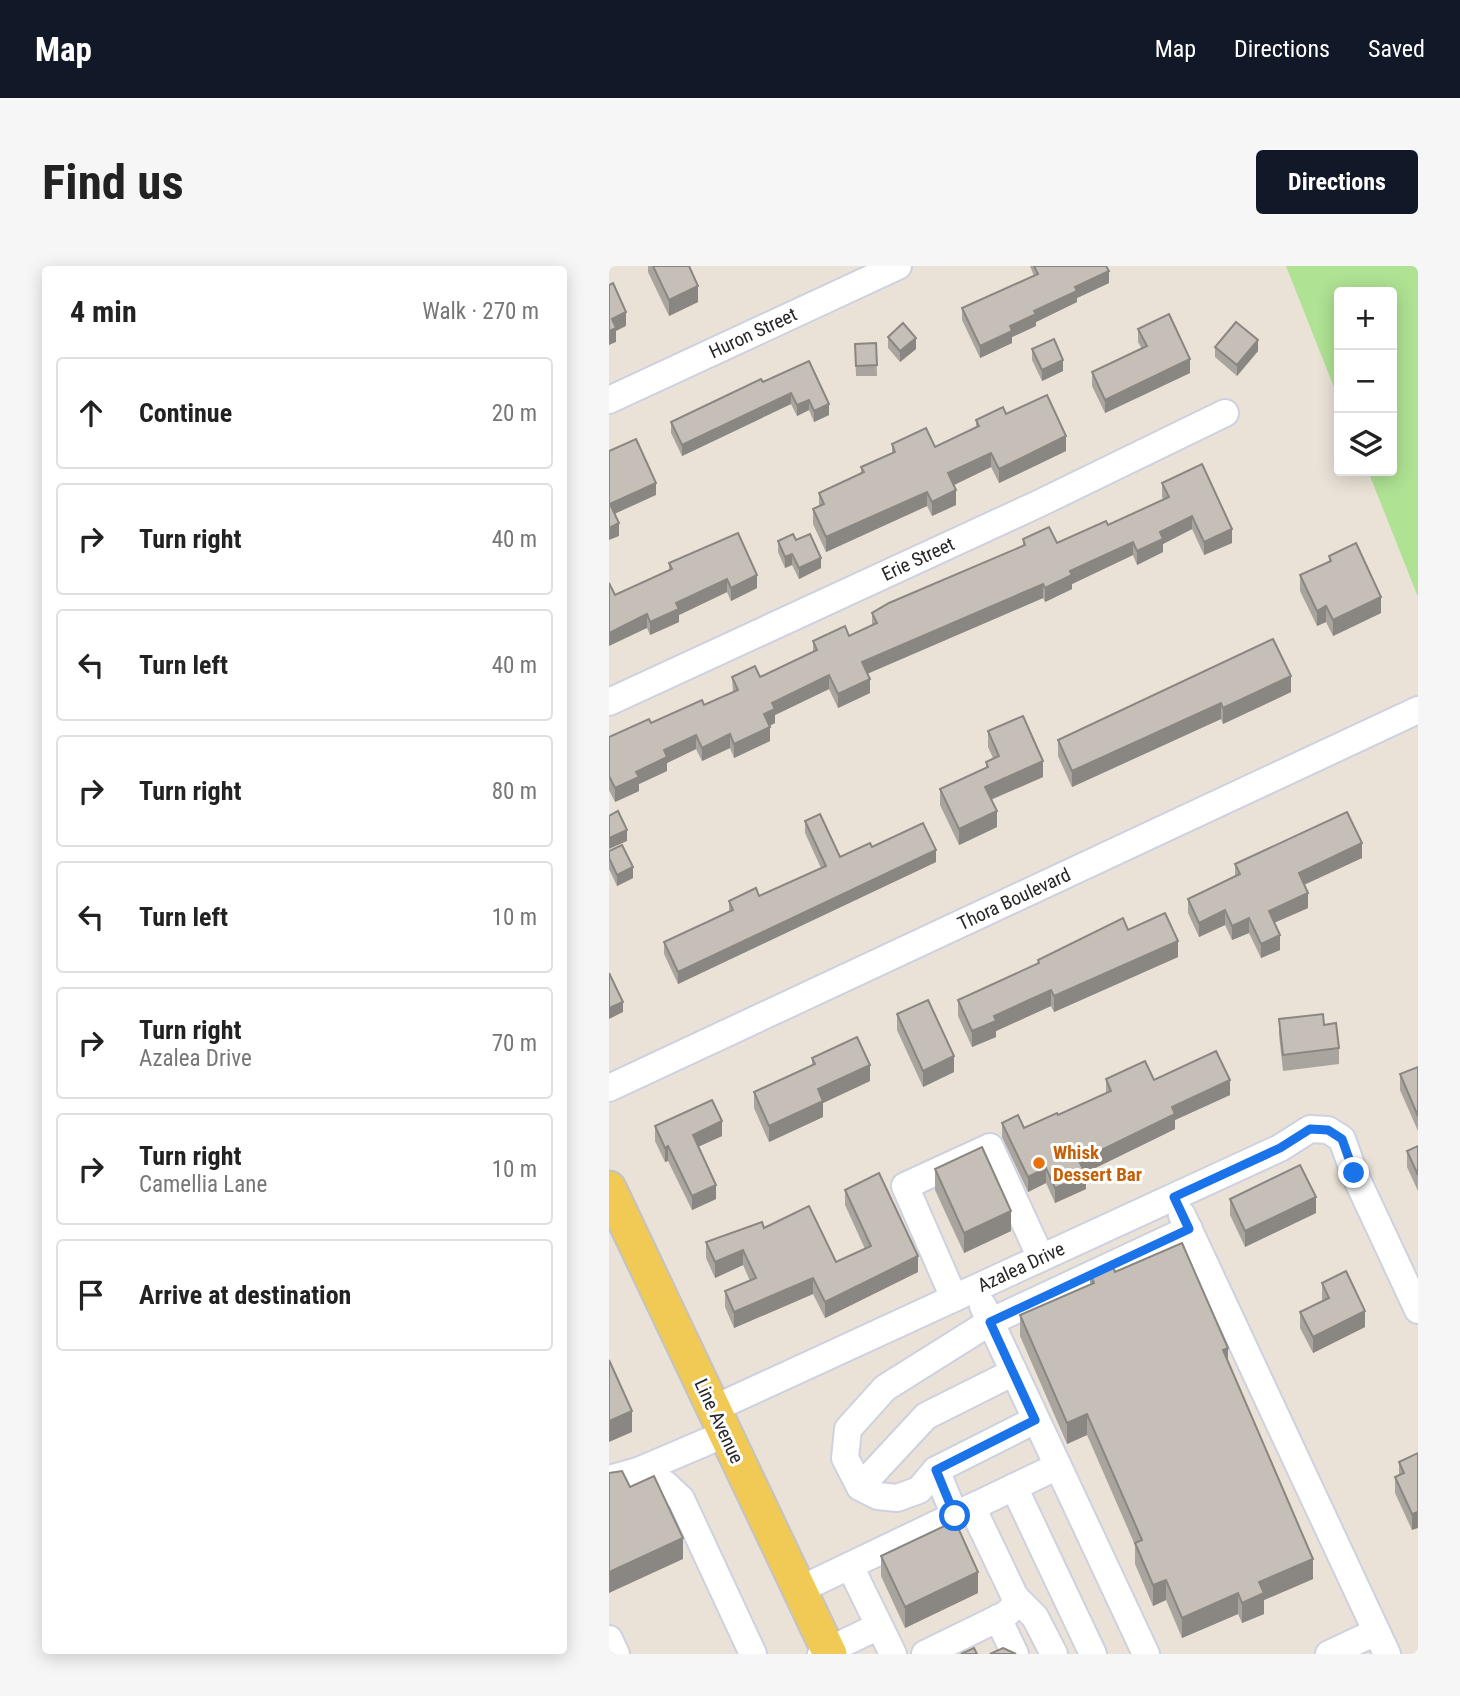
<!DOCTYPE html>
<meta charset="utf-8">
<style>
body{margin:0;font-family:"Roboto Condensed",sans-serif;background:#f6f6f6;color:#222}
.controls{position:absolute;right:21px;top:21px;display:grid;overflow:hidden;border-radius:7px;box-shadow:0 4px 18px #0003}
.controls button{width:63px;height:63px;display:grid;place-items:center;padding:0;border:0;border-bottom:2px solid #e0e0e0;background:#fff;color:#222;font:35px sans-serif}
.stop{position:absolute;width:21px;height:21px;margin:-16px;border:5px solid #1a73e8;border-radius:50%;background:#fff}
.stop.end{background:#1a73e8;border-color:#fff;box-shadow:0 2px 7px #0008}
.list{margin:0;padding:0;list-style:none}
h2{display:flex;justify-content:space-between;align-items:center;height:91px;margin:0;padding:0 28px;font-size:30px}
h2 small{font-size:23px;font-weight:400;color:#767676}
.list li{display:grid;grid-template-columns:46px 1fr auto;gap:21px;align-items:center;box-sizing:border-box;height:112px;margin:0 14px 14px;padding:0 14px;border:2px solid #e0e0e0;border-radius:7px}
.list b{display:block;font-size:26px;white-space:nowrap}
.list p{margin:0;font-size:23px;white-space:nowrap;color:#767676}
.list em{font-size:23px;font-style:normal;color:#767676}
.icon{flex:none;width:38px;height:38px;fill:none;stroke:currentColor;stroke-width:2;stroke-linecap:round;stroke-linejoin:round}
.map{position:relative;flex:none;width:809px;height:1388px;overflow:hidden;border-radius:7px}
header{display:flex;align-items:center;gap:42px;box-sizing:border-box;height:98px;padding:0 35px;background:#111827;color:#fff}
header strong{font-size:33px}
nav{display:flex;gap:38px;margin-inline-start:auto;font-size:24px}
.intro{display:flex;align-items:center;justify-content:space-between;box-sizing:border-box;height:168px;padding:0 42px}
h1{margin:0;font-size:49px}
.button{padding:18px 32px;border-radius:7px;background:#111827;color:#fff;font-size:24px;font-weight:700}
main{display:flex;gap:42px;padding:0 42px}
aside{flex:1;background:#fff;border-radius:7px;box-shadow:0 4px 18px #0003}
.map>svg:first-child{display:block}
.green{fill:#afe293}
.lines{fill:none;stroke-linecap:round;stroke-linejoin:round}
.minor-casing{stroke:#cdd1e0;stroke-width:30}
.major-casing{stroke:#c3c3c3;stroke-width:37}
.minor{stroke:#fff;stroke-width:26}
.major{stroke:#f1ca56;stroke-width:33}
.wall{fill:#a9a49e}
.shaded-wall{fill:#8a8681}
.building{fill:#c5bfb8;stroke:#8a8681;stroke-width:2}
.route{stroke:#1a73e8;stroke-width:9}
.food-dot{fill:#e8710a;stroke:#fff;stroke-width:2.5}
.labels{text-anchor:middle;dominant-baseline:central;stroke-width:6;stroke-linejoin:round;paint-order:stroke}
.street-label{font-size:19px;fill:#272727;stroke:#fff}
.food-label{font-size:19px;font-weight:bold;fill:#c56008;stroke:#fff;text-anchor:start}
</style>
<header>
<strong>Map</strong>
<nav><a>Map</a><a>Directions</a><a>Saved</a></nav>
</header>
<div class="intro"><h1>Find us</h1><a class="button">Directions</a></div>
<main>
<aside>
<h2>4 min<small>Walk · 270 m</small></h2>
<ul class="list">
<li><svg class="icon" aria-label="ahead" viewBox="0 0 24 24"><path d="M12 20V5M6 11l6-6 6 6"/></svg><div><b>Continue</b></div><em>20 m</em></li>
<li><svg class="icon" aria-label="right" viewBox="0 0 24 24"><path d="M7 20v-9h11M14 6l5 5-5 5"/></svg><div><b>Turn right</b></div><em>40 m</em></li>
<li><svg class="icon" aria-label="left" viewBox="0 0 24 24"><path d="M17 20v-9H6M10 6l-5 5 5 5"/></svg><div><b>Turn left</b></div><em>40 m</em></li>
<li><svg class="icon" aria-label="right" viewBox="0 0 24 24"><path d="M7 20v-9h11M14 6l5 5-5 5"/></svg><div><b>Turn right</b></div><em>80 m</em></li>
<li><svg class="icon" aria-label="left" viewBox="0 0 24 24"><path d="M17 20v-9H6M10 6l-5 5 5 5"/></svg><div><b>Turn left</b></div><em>10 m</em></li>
<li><svg class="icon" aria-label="right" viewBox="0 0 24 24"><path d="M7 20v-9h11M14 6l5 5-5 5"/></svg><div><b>Turn right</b><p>Azalea Drive</p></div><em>70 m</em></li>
<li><svg class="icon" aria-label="right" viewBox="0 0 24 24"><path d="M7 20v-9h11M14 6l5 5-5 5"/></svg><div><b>Turn right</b><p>Camellia Lane</p></div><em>10 m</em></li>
<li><svg class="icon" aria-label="arrive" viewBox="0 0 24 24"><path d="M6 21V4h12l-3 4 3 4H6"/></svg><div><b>Arrive at destination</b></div></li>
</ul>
</aside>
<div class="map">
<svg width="809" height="1388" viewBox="0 0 809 1388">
<rect width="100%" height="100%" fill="#eae2d7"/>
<polygon class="green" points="677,0 809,0 809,331 759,205 783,205 783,26 730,26 730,134"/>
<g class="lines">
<g class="minor-casing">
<g id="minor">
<polyline points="0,134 289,0"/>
<polyline points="0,436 429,238 616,147"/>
<polyline points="0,822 809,444"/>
<polyline points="573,949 778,1388"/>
<polyline points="345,1032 296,920 381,881 432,992"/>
<polyline points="374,1040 537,1388"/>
<polyline points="104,1143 671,882 701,863 719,864 733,873 745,907 809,1044"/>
<polyline points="426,1154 327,1204 310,1224 288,1232 269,1230 251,1221 236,1192 239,1163 276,1122 381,1056 580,963"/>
<polyline points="327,1204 346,1250"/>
<polyline points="29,1205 116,1168"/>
<polyline points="0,1213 29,1205 56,1218 72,1233 144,1388"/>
<polyline points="251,1221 317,1150 405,1106"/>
<polyline points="405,1221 484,1388"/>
<polyline points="241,1300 284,1388"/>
<polyline points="190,1324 449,1200"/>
<polyline points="406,1331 426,1351 445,1388"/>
<polyline points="389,1352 406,1388"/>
<polyline points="0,1373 7,1388"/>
<polyline points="212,1388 270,1360"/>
<polyline points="316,1388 396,1349 405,1341 406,1331 363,1241"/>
<polyline points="720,1388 767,1366"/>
</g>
</g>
<g class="major-casing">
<polyline id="major" points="0,922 221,1388"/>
</g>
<use href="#minor" class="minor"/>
<use href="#major" class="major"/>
</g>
<g class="wall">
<polygon points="39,0 80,0 89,36 60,50 39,6"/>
<polygon points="421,0 497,0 500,17 468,32 468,36 427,56 427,60 403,71 403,77 371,92 353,54 353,42 425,10"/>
<polygon points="529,63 581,107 496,147 483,120 483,106 533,83 529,76"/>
<polygon points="279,71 307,83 291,96 279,82"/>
<polygon points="267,77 268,110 247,110 246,78"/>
<polygon points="606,81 649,85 628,110 606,91"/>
<polygon points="423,83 454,105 433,115 423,94"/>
<polygon points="200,95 220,149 205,156 200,144 188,150 182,138 73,190 62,167 62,156 154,116"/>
<polygon points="397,148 457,185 390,217 382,201 344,219 347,239 323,250 318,240 217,286 204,258 204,243 210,240 210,227 252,207 252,201 283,187 283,178 326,181 367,162 367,154"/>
<polygon points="553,217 623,277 595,289 583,263 554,278 554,286 528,299 524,289 463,318 463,323 436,336 434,332 258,408 261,427 229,442 220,423 166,449 166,457 161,460 161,475 125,492 121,482 93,495 87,483 58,497 58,505 30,518 30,525 6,536 0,524 0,471 95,439 124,426 123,411 151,411 204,386 204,375 240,370 263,359 263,347 414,280 414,273 448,277 499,259 554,233 553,231"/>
<polygon points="187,274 212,302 190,313 183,299 176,302 169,286 169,275"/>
<polygon points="720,290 772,347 724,370 717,356 708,360 691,325 691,309 720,296"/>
<polygon points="60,297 148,322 122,335 118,326 70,349 70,356 41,369 38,362 6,329 60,304"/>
<polygon points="664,373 682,426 614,458 612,453 463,521 449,490 449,474"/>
<polygon points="379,465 434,511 382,534 388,561 350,579 331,539 331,523 377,502 377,496 384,492 379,481"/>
<polygon points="196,555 231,591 263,581 327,596 69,718 55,688 55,676 120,646 120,635 150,630 212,602 196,567"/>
<polygon points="0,585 24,612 8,620 0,603"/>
<polygon points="753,592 695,619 699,642 665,657 671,684 652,692 640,667 623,674 616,659 590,671 579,647 579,633 626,610 626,598"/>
<polygon points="519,664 569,691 445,746 442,740 387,765 387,771 363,781 349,750 349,734 429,698 429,694"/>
<polygon points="288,748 345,806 314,821 288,764"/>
<polygon points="670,753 715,759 730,782 730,798 674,805 670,769"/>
<polygon points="203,792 261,815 214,837 214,851 160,876 145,842 145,826 203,799"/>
<polygon points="809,801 809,865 791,824 791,808"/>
<polygon points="497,813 545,814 621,829 566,854 566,863 476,907 477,923 446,937 437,917 419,926 393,871 393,857 415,862 449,849 497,827"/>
<polygon points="46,860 113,870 89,881 107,933 83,944 59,895 56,896 46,875"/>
<polygon points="809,880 809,925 798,901 798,885"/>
<polygon points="326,903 402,965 355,987 326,924"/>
<polygon points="236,924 309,1006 216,1052 204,1028 125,1062 116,1041 116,1025 141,1015 134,999 106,1012 97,992 97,976 227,996 256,983 236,939"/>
<polygon points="621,933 707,947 636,981 621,949"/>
<polygon points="506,1006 619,1096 704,1313 655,1334 655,1348 633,1357 629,1348 573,1372 557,1334 544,1340 526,1298 526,1279 478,1169 458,1178 411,1070 411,1049 481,1019 481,1008"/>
<polygon points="713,1017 756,1061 704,1087 691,1062 691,1046 714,1035 713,1033"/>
<polygon points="809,1187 803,1264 786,1227 786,1211 790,1209 790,1196"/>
<polygon points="272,1290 369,1327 296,1362 272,1310"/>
</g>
<g class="shaded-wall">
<polygon points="500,5 500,17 468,32 468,36 427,56 427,60 403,71 403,77 371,92 371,80 425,45 466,21"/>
<polygon points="89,20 89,36 60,50 60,34"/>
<polygon points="17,46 17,60 7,65 7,76 0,79 0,65 3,53"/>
<polygon points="307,72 307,83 291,96 291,85"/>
<polygon points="649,74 649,85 628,110 628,99"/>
<polygon points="581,93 581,107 496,147 496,134"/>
<polygon points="454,94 454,105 433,115 433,104"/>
<polygon points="182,127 182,138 73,190 73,179"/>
<polygon points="200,134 200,144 188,150 188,139"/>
<polygon points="220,138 220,149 205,156 205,145"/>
<polygon points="457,170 457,185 390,217 390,203"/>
<polygon points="382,187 382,201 339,222 339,207"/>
<polygon points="47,217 47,229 1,250 1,238"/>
<polygon points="347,224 347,239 323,250 323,236"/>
<polygon points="318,226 318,240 217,286 217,271"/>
<polygon points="583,250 583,263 554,278 554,286 528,299 528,285 551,266"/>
<polygon points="10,257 10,270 0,274 0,262"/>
<polygon points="623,263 623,277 595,289 595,276"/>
<polygon points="524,276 524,289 463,318 463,323 436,336 436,322 461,305"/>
<polygon points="183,288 183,299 176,302 176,291"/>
<polygon points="212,292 212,302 190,313 190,302"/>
<polygon points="148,309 148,322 122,335 122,322"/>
<polygon points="118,313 118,326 70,349 70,356 41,369 41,356 67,337"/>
<polygon points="434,318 434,332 253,410 253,396"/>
<polygon points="772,331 772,347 724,370 724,354"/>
<polygon points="717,340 717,356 708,360 708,345"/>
<polygon points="38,348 38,362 0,380 0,367"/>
<polygon points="220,409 220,423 166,449 166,457 155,462 155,448 163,437"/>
<polygon points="682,410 682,426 614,458 614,442"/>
<polygon points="261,413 261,427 229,442 229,428"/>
<polygon points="612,437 612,453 463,521 463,505"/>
<polygon points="161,461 161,475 125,492 125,478"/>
<polygon points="121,468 121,482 93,495 93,482"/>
<polygon points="87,469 87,483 58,497 58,505 30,518 30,525 6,536 6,522 55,484"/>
<polygon points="434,495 434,511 376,536 376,521"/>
<polygon points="388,545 388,561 350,579 350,563"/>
<polygon points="18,564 18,575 0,583 0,572"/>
<polygon points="753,577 753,592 690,621 690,607"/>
<polygon points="327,584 327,596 69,718 69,706"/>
<polygon points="24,601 24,612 8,620 8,609"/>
<polygon points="699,627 699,642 660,659 660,645"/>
<polygon points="616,644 616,659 590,671 590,657"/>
<polygon points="640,652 640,667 623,674 623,660"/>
<polygon points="671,669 671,684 652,692 652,678"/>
<polygon points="569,675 569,691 445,746 445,730"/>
<polygon points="442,724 442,740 387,765 387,771 363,781 363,765 385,750"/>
<polygon points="14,736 14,746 0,753 0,742"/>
<polygon points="345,790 345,806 314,821 314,805"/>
<polygon points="261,799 261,815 214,837 214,851 160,876 160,860 209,823"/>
<polygon points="621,814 621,829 566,854 566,863 470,910 470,895 563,841"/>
<polygon points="113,855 113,870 84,883 84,869"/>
<polygon points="59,880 59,895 56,896 56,882"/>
<polygon points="437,902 437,917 419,926 419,911"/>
<polygon points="477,909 477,923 446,937 446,922"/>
<polygon points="107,919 107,933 83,944 83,930"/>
<polygon points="707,931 707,947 636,981 636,965"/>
<polygon points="402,945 402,965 355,987 355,967"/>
<polygon points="134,984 134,999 106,1012 106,996"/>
<polygon points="309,990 309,1006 216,1052 216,1036"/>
<polygon points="204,1012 204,1028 125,1062 125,1046"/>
<polygon points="756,1045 756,1061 704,1087 704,1071"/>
<polygon points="619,1082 619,1103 614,1084"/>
<polygon points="23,1145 23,1166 0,1176 0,1155"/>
<polygon points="478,1148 478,1169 458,1178 458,1157"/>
<polygon points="809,1246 809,1262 803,1264 803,1248"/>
<polygon points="74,1272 74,1293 0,1327 0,1306"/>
<polygon points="704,1293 704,1313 655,1334 655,1348 633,1357 633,1337 650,1316"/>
<polygon points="369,1306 369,1327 296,1362 296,1341"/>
<polygon points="557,1314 557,1334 544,1340 544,1319"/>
<polygon points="629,1327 629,1348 573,1372 573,1352"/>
</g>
<g class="building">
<polygon points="44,0 80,0 89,20 60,34"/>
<polygon points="425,0 497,0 500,5 466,21 468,25 425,45 427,48 401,60 403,65 371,80 353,42 429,8"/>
<polygon points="4,17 17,46 3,53 7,62 0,65 0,19"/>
<polygon points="560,48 581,93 496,134 483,106 538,80 529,63"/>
<polygon points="627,56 649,74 628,99 606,81"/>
<polygon points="294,57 307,72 291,85 279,71"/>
<polygon points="445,73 454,94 433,104 423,83"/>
<polygon points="267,77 268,99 247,100 246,78"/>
<polygon points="200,95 220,138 205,145 200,134 188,139 182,127 73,179 62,156 152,113 154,116"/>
<polygon points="438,129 457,170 390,203 382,187 339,207 347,224 323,236 318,226 217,271 204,243 215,238 210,227 255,206 252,201 286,186 283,178 317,162 326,181 370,160 367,154 394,141 397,148"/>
<polygon points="27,173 47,217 1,238 10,257 0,262 0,185"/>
<polygon points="593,198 623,263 595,276 583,250 551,266 554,273 528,285 524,276 461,305 463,309 436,322 434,318 253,396 261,413 229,428 220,409 163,437 166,443 155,448 161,461 125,478 121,468 93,482 87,469 55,484 58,491 27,506 30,511 6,522 0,510 0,471 40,453 42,457 93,434 95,439 129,424 123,411 146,400 151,411 208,384 204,375 236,360 240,370 268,357 263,347 280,337 416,279 414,273 440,261 448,277 497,255 499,259 560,231 553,217"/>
<polygon points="129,267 148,309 122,322 118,313 67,337 70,343 41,356 38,348 0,367 0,317 6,329 63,303 60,297"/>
<polygon points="184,268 187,274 201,268 212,292 190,302 183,288 176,291 169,275"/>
<polygon points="747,277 772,331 724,354 717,340 708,345 691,309 722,295 720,290"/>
<polygon points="664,373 682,410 614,442 612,437 463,505 449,474"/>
<polygon points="414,450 434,495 376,521 388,545 350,563 331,523 379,501 377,496 390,490 379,465"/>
<polygon points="9,545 18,564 0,572 0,550"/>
<polygon points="738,546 753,577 690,607 699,627 660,645 671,669 652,678 640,652 623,660 616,644 590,657 579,633 631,608 626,598"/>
<polygon points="211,548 231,591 261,577 263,581 314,557 327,584 69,706 55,676 124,644 120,635 147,622 150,630 217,600 196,555"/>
<polygon points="13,579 24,601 8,609 0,592 0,585"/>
<polygon points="556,647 569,675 445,730 442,724 385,750 387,755 363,765 349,734 430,697 429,694 514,652 519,664"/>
<polygon points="0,707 14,736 0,742"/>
<polygon points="319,734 345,790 314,805 288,748"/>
<polygon points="714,748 715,759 727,757 730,782 674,789 670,753"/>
<polygon points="248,771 261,799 209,823 214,835 160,860 145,826 206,798 203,792"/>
<polygon points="607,785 621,814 563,841 566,848 470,895 477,909 446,922 437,902 419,911 393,857 409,849 415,862 448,847 449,849 502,825 497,813 536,795 545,814"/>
<polygon points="809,801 809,850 791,808"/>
<polygon points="103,834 113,855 84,869 107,919 83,930 59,880 56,882 46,860"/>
<polygon points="809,880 809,909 798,885"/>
<polygon points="373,881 402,945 355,967 326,903"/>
<polygon points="691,899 707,931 636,965 621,933"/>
<polygon points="270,907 309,990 216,1036 204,1012 125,1046 116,1025 147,1012 134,984 106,996 97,976 153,956 155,962 200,940 227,996 262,980 236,924"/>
<polygon points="573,977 619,1082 614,1084 704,1293 650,1316 655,1327 633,1337 629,1327 573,1352 557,1314 544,1319 526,1277 533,1274 478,1148 458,1157 411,1049 485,1017 481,1008 503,999 506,1006"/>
<polygon points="737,1005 756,1045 704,1071 691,1046 720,1032 713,1017"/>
<polygon points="0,1094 23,1145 0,1155"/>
<polygon points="809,1187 809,1246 803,1248 786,1211 795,1207 790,1196"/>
<polygon points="13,1205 21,1221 45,1210 74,1272 0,1306 0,1207"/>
<polygon points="346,1255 369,1306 296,1341 272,1290"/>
<polygon points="365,1382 368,1388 352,1388"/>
<polygon points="394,1382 407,1388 381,1388"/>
</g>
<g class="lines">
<polyline class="route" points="346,1250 327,1204 426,1154 381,1056 580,963 565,931 671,882 701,863 719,864 733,873 745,907"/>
</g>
<circle class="food-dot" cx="430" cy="897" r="7"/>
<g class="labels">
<g class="street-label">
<text transform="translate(144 67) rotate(-25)">Huron Street</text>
<text transform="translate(309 293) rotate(-25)">Erie Street</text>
<text transform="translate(405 633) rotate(-25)">Thora Boulevard</text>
<text transform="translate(412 1001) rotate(-25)">Azalea Drive</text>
<text transform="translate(110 1155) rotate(65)">Line Avenue</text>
</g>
<g class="food-label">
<text x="444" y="886">Whisk<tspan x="444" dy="22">Dessert Bar</tspan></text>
</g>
</g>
</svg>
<div class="controls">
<button>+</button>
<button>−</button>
<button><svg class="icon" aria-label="layers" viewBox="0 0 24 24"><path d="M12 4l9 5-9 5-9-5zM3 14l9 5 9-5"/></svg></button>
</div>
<div class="stop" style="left:346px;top:1250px"></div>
<div class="stop end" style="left:745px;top:907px"></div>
</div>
</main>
